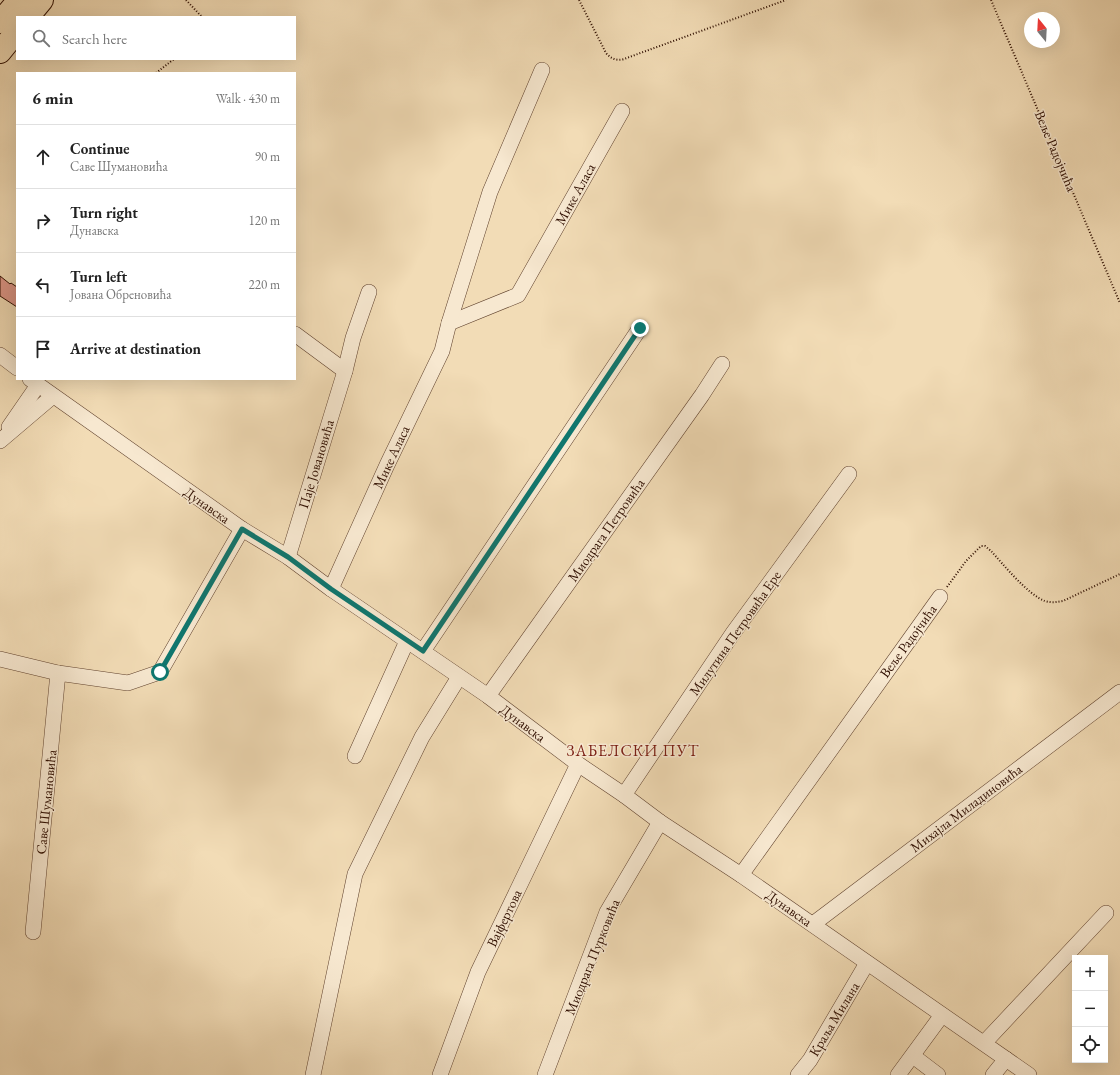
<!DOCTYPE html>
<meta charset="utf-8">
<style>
body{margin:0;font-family:"EB Garamond",serif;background:#f6f6f6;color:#222}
.controls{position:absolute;right:12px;bottom:12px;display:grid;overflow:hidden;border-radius:0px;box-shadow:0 4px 16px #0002}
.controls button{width:36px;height:36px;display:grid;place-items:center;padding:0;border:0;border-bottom:1px solid #e0e0e0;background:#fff;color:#222;font:20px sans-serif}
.compass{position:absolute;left:1024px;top:12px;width:36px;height:36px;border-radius:50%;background:#fff;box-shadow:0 4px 16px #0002;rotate:342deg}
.stop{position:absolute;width:12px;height:12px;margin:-9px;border:3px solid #0f766e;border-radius:50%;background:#fff}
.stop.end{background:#0f766e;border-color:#fff;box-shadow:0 1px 4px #0008}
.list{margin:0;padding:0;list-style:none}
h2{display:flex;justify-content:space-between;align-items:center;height:52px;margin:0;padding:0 16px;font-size:17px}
h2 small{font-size:13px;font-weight:400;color:#767676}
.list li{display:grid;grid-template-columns:26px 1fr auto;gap:12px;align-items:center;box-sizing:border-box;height:64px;padding:0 16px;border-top:1px solid #e0e0e0}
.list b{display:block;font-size:15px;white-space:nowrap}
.list p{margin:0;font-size:13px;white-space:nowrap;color:#767676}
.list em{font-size:13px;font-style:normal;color:#767676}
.icon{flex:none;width:22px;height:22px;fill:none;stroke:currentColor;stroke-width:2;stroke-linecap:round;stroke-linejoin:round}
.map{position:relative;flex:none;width:1120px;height:1075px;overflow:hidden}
.search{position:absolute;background:#fff;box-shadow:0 4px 16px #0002;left:16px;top:16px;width:280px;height:44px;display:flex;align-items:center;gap:10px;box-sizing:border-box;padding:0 14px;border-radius:0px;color:#767676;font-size:15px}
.panel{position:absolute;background:#fff;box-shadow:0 4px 16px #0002;left:16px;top:72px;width:280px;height:308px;border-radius:0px}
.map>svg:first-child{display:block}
.building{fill:#de9789;stroke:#2f0e00}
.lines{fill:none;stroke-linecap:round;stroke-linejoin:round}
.minor-casing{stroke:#60422e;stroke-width:16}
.highway-casing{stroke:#2f0e00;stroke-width:24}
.path{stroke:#2f0e00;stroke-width:2;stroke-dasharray:1 2;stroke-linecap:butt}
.minor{stroke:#f7e8d0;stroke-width:15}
.highway{stroke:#f2dcb6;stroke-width:22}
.route{stroke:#0f766e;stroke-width:5}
.labels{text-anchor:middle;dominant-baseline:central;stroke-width:3;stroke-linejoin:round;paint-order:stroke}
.street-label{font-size:14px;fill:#2f0e00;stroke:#f7e8d0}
.quarter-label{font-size:16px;letter-spacing:1px;fill:#7a1f14;stroke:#f7e8d0}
</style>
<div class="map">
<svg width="1120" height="1075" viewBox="0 0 1120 1075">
<rect width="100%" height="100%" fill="#f2dcb6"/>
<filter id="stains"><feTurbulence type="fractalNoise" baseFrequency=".005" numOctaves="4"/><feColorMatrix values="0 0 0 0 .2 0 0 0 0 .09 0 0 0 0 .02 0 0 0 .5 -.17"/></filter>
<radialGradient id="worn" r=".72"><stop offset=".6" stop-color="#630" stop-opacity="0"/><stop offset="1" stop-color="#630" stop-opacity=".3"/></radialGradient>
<polygon class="building" points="0,276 10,284 11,283 17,287 17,307 0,296"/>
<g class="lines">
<g class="minor-casing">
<g id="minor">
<polyline points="449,323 518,295 622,111"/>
<polyline points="295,334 345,371"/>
<polyline points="0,355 17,368"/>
<polyline points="30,379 242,529 288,557 331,589 488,696 578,764 624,795 660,822 741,875 1029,1075"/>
<polyline points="9,427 38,385"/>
<polyline points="0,441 53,396"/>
<polyline points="288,557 345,371 353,338 369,292"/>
<polyline points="331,589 387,465 442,351 449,323 490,192 542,70"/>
<polyline points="423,651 640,328"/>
<polyline points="0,659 58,673"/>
<polyline points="488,696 702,395 722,364"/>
<polyline points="355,756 407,641"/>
<polyline points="624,795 733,633 849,474"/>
<polyline points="741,875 940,597"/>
<polyline points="813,924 1120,692"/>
<polyline points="33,932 58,673 128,683 160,672 242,529"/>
<polyline points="984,1043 1106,913"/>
<polyline points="913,1056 938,1075"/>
<polyline points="313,1075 355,874 422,737 459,677"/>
<polyline points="440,1075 478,972 578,764"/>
<polyline points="545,1075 607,912 660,822"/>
<polyline points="798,1075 810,1060 867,963"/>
<polyline points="898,1075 942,1015"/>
<polyline points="993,1075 1006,1059"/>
</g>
</g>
<g class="highway-casing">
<g id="highway">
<polyline points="28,17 42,0"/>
<polyline points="0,22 19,0"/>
<polyline points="0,52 17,31"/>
</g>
</g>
<g class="path">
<polyline points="186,0 202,17"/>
<path d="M 579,0 L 606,53 C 611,59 617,61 624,59 L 786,0"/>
<polyline points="991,0 1120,303"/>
<polyline points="156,73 174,59"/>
<path d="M 947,587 L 966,561 L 981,546 L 985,546 L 991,551 C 1003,564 1028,595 1045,601 C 1052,603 1057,602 1063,601 L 1120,574"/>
</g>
<use href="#minor" class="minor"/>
<use href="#highway" class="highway"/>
</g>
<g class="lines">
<polyline class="route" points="160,672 242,529 288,557 331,589 423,651 640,328"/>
</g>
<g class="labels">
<g class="street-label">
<text transform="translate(1056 151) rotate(67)">Веље Радојчића</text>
<text transform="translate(575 194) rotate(-61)">Мике Аласа</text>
<text transform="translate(391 457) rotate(-65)">Мике Аласа</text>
<text transform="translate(316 464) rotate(-73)">Паје Јовановића</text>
<text transform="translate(207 505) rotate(35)">Дунавска</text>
<text transform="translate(606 530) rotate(-55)">Миодрага Петровића</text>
<text transform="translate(735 633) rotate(-55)">Милутина Петровића Ере</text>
<text transform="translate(908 641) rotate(-54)">Веље Радојчића</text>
<text transform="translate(523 723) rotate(37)">Дунавска</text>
<text transform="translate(46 802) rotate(-84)">Саве Шумановића</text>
<text transform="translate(966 808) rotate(-37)">Михајла Миладиновића</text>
<text transform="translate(789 908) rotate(35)">Дунавска</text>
<text transform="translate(504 918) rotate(-64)">Вајфертова</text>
<text transform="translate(592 957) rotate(-68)">Миодрага Пурковића</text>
<text transform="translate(834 1019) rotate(-59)">Краља Милана</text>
</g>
<g class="quarter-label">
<text x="633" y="750">ЗАБЕЛСКИ ПУТ</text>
</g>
</g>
<rect width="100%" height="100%" filter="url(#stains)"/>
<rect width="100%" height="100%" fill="url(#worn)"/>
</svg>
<div class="controls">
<button>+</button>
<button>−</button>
<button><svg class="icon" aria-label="locate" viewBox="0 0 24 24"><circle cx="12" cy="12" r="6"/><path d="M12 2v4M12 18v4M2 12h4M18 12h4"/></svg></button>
</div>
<svg class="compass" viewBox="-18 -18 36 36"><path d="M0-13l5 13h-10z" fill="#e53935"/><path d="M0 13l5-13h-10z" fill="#767676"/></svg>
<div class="stop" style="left:160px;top:672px"></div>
<div class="stop end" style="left:640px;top:328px"></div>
<div class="search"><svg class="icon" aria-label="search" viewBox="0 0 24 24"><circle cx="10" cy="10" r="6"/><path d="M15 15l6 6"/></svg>Search here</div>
<section class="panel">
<h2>6 min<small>Walk · 430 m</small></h2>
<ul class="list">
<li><svg class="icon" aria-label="ahead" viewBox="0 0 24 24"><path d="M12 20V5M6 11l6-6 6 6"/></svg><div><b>Continue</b><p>Саве Шумановића</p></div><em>90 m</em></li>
<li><svg class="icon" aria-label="right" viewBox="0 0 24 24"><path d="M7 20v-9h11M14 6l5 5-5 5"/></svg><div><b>Turn right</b><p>Дунавска</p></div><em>120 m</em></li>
<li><svg class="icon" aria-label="left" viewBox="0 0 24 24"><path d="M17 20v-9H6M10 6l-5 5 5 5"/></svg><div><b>Turn left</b><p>Јована Обреновића</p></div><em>220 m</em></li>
<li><svg class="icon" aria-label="arrive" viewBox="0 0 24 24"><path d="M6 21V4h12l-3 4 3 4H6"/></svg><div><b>Arrive at destination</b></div></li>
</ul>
</section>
</div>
